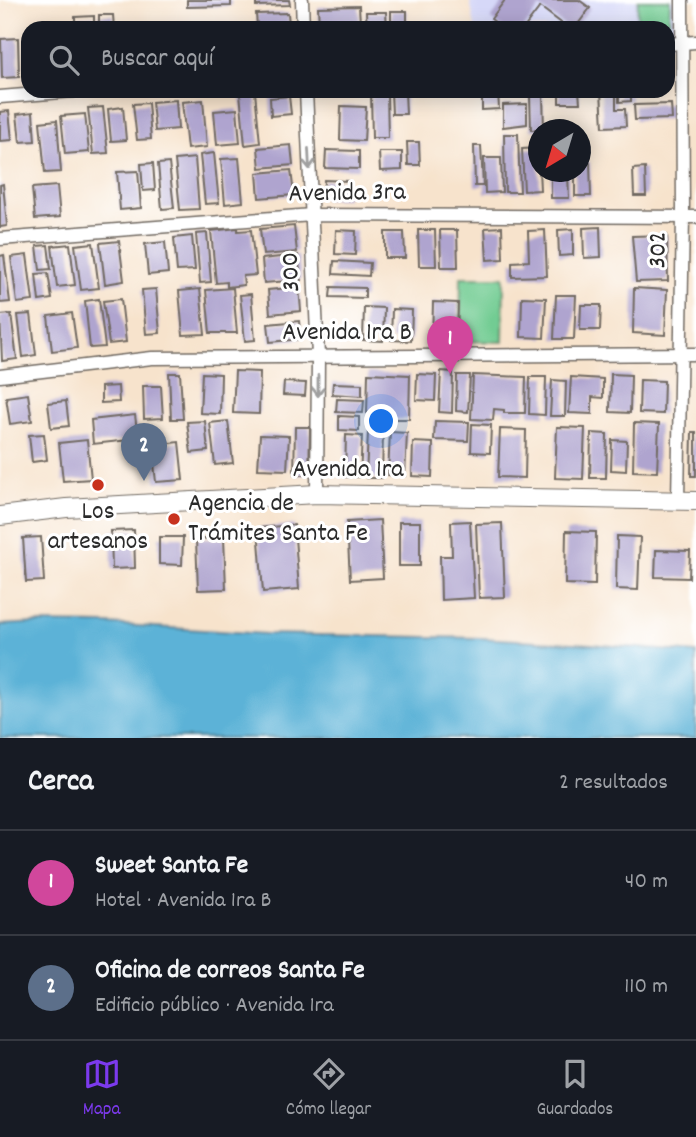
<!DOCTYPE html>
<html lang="es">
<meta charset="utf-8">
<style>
body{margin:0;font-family:Dekko,sans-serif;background:#20242c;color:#f1f3f6}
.compass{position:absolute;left:528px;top:119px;width:63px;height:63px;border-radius:50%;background:#171b24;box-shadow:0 4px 18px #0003;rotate:218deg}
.you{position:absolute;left:382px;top:422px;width:24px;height:24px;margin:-18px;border:5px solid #fff;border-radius:50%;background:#1a73e8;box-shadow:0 0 0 10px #1a73e833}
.badge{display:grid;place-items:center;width:46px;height:46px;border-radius:50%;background:#7c3aed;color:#fff;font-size:23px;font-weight:700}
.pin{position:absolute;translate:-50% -58px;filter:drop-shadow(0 2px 4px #0008)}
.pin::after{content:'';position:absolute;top:37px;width:24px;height:21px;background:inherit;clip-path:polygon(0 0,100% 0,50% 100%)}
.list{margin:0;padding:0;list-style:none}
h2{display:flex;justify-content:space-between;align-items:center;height:91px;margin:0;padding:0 28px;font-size:30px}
h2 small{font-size:23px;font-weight:400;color:#9ea1a6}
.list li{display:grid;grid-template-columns:46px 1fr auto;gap:21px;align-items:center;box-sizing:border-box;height:105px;padding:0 28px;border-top:2px solid #363941}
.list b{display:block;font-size:26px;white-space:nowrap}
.list p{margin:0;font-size:23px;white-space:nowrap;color:#9ea1a6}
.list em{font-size:23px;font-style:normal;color:#9ea1a6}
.icon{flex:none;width:38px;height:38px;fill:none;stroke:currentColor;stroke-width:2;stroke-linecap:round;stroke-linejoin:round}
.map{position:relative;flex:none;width:696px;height:738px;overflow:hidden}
.search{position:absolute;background:#171b24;box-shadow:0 4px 18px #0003;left:21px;right:21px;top:21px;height:77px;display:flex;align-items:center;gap:18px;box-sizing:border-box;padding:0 24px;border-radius:21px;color:#9ea1a6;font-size:26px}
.sheet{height:301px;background:#171b24}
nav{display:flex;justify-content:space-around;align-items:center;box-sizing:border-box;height:98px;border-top:2px solid #363941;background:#171b24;font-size:19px;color:#9ea1a6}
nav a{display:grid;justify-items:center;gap:4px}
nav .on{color:#7c3aed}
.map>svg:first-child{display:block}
.built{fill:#d6d8f8}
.green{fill:#72cc93;stroke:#4e7c5f;stroke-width:2}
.water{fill:#5bb2d7;stroke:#436e81;stroke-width:2}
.building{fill:#afa4cf}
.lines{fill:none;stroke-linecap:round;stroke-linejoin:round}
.street-casing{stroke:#726b63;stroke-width:15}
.secondary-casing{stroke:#726b63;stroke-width:20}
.street{stroke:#fff;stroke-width:12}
.secondary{stroke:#fff;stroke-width:18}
.oneway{stroke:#a0a0a0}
.poi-dot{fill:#c8321e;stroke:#fff;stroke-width:2.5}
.labels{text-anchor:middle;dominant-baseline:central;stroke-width:6;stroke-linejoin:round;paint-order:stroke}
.street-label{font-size:26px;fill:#2b2b2b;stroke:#fff}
.poi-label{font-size:26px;fill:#2b2b2b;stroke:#fff;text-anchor:start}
</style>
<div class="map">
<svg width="696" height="738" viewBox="0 0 696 738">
<rect width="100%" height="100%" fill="#fff"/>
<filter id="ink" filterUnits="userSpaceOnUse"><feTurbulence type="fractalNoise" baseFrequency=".0143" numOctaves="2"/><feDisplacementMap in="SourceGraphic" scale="14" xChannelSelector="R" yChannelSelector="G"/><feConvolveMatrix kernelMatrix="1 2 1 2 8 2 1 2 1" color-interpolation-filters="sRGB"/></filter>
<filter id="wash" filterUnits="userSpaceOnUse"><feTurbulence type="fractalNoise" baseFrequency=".00686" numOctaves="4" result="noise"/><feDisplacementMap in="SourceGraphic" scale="28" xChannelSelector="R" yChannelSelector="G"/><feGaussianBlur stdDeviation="1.57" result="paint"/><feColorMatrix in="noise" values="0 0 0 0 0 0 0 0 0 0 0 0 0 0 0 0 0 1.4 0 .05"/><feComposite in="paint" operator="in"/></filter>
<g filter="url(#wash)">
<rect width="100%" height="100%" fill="#f7e3cc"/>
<polygon class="built" points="470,0 682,0 684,43 668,44 668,28 475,28"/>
<g class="green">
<polygon points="638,0 670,0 669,25 637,24"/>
<polygon points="461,277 504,277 503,342 460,341"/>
</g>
<polygon class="water" points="37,623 106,624 267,634 480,638 591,644 696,653 696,738 0,738 0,625"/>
<g id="blocks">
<g class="building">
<polygon points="187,0 231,0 231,6 187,7"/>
<polygon points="256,0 289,0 290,5 256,6"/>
<polygon points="505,0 579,0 590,8 575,28 568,28 540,7 524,28 503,28 491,19"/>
<polygon points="359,6 360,23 319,24 318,7"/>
<rect x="391" y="11" width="16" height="17"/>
<polygon points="366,12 386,12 387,28 367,28"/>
<polygon points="288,13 289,25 257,26 256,14"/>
<polygon points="99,15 113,15 114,28 99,28"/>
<polygon points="94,16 94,28 75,28 75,17"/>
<polygon points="18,38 19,77 2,78 1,39"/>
<polygon points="391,91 405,91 406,114 392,114"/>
<polygon points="482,91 498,91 499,109 482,110"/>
<polygon points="559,91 579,91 580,103 559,103"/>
<polygon points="601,91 616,91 616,109 625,109 626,126 603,127"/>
<polygon points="619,91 631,91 631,101 619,102"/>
<polygon points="255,92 260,143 245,145 240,93"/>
<polygon points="371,93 387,93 388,138 372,138"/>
<polygon points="543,94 544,130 531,130 530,95"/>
<polygon points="289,96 291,114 271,116 270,98"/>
<polygon points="176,100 178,129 155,131 152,102"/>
<polygon points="203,100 207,147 187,149 182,102"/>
<polygon points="148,103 151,139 137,140 133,104"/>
<polygon points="527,104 527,124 503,127 503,105"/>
<polygon points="671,104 672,119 635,120 634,105"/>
<polygon points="341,106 366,107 364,141 340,140"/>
<polygon points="103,107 108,153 93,154 88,108"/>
<polygon points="123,107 126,140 111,141 108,109"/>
<polygon points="237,109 240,143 217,145 214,111"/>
<polygon points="9,111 12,140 0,141 0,112"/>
<polygon points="33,112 35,141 20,142 17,114"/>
<polygon points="85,114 89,152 65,154 61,116"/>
<polygon points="57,120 61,172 45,173 40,122"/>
<polygon points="504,134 518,134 520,192 505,192"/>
<polygon points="407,142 419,142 420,165 408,165"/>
<polygon points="291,145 293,165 260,168 258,148"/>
<polygon points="474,146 481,146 483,186 475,186"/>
<polygon points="538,148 540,190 524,191 522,149"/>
<polygon points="326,150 359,151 359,169 325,168"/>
<polygon points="379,152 402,152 402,170 380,171"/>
<polygon points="214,153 219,203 205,204 200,155"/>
<polygon points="195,158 199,209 180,210 175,160"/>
<polygon points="239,158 243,202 225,204 221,159"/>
<polygon points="484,158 501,158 502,192 485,193"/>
<polygon points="580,162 590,162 591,196 575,196 575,172 580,172"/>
<polygon points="153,163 155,190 143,191 141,164"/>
<polygon points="169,163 174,208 162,209 158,164"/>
<polygon points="645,168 646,196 634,196 633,169"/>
<polygon points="291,170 294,195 259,198 257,173"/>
<polygon points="138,171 141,208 120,210 117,172"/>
<polygon points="551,174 568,174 569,198 551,198"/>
<polygon points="324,180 348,181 347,199 323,199"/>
<polygon points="3,184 7,226 0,227 0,185"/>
<polygon points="57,186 60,217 35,219 32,188"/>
<polygon points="294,226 297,252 263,255 260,229"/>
<polygon points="502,227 503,259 487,260 485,228"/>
<polygon points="600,227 601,257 584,258 583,228"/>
<polygon points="238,228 238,231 251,230 256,275 243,276 244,285 227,287 227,282 216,283 211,231"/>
<polygon points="573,229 573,255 559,256 558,230"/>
<polygon points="336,230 356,231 355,255 335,254"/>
<polygon points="418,230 435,230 436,266 419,266"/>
<polygon points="440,230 457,230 458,267 441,267"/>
<polygon points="545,230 547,276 512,277 512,262 529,261 528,231"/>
<polygon points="385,232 404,232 405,258 385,258"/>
<polygon points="207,233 211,282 200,283 196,234"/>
<polygon points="667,235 668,281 636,282 632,236"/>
<polygon points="192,236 195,270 177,271 174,238"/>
<polygon points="119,241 124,281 105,284 100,243"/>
<polygon points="165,242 168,273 148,275 145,244"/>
<polygon points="93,243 99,288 81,290 75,245"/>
<polygon points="70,244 75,285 57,287 52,246"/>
<polygon points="48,245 51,269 40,270 37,246"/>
<polygon points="4,255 10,302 0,303 0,256"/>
<polygon points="27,255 33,301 17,303 11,257"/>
<polygon points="298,255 301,280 264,283 262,259"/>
<polygon points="334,261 370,263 369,276 333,274"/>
<polygon points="48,273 52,299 39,301 36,274"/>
<polygon points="299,287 301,311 270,314 268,290"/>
<polygon points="331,287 365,288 365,298 330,297"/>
<polygon points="233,288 237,333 210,333 206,290"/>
<polygon points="634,288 667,290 665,335 633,333"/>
<polygon points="156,289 160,333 146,334 142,290"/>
<polygon points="200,289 205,334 183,335 179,291"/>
<polygon points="251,294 255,340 245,341 240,295"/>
<polygon points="556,295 576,295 574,339 554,339"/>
<polygon points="522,297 546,298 544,338 521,337"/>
<polygon points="99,299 105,347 90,348 85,301"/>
<polygon points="121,299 126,342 109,344 103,301"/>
<polygon points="433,302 458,303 457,341 432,340"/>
<polygon points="581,305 601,305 600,330 580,330"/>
<polygon points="364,307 384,308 383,341 363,340"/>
<polygon points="392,309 412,310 411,341 391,340"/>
<polygon points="72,313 77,348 52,351 48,316"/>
<polygon points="11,314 17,359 2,361 0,315"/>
<polygon points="31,314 36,355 23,357 18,315"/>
<polygon points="299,321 301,339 270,342 268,324"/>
<polygon points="235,371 260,372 259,414 233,413"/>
<polygon points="441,371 453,372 452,413 439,412"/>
<polygon points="169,373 180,373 183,419 171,419"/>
<polygon points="202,373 221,374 220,414 200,413"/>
<polygon points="368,373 410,375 409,419 391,419 392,414 367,413"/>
<polygon points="417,374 436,375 435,401 416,400"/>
<polygon points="611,374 631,375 630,413 610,412"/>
<polygon points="457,375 470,375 468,412 456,411"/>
<polygon points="473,375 526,377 525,413 504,413 504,410 494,409 493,420 471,419"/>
<polygon points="530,377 546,377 545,415 529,414"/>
<polygon points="571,377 603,379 603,398 592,397 592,414 569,413"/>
<polygon points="552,380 566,381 565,416 550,416"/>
<polygon points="640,380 664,381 663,414 639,413"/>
<polygon points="284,382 306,383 305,396 283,395"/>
<polygon points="333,383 362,384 362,396 332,394"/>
<polygon points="118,386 119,402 101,403 101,387"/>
<polygon points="143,386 161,386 163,418 144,419"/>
<polygon points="28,394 32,421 10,424 6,397"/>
<polygon points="337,399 364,400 363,413 336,412"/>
<polygon points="66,401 69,426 51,428 48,403"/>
<polygon points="135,415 138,439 93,444 91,420"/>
<polygon points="339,416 359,417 359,431 339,430"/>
<polygon points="205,421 208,451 191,453 187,422"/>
<polygon points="228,421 233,463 215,465 210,423"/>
<polygon points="435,421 469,422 468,441 434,440"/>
<polygon points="634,423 659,424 657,472 633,471"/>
<polygon points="472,424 491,425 490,453 471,452"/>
<polygon points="295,427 310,427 309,475 294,475"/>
<polygon points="557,427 585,428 583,479 555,478"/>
<polygon points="500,429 526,430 525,478 498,477"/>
<polygon points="368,432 383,433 382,478 366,478"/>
<polygon points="390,432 407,433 405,476 388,475"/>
<polygon points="692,432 696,432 696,476 691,476"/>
<polygon points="591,433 607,434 606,478 590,478"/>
<polygon points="44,434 47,460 32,462 29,435"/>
<polygon points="260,435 289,436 287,470 258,469"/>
<polygon points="346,435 362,436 360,477 345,477"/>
<polygon points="87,440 91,479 63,481 59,443"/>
<polygon points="612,440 627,441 626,471 611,470"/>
<polygon points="179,442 183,480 156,482 152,445"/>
<polygon points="413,442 433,443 432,477 412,476"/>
<polygon points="380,520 383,578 350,580 347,522"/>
<polygon points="470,521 474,598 441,600 440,556 452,556 451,522"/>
<rect x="399" y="522" width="21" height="44"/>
<polygon points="502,523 505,597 479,598 476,524"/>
<polygon points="294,525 299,589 263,592 258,528"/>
<polygon points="134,530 135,568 112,569 111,531"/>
<polygon points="566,531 596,532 595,585 565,584"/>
<polygon points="617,536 640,537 638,590 616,589"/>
<polygon points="41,537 44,581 26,582 23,538"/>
<polygon points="159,537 183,537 182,565 159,564"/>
<polygon points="224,538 226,589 198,590 196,539"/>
<polygon points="656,550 690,551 689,578 655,577"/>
</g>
</g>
</g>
<g filter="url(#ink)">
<use href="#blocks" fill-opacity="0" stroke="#726b63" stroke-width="2"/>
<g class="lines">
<g class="street-casing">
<g id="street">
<polyline points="302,0 303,28"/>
<polyline points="668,44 696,42"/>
<polyline points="306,91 318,356 317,494"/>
<polyline points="0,97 74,91"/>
<polyline points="0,239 312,215 696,217"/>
<polyline points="0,376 152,358 696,354"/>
<polyline points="678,500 683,217 682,0"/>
</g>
</g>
<g class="secondary-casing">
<polyline id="secondary" points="0,516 66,508 317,494 696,501"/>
</g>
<use href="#street" class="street"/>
<use href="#secondary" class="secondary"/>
</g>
<defs><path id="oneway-shaft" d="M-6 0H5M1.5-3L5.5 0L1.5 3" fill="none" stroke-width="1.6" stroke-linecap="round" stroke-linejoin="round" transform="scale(1.75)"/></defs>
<g class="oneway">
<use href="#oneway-shaft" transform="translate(309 159) rotate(87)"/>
<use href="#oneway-shaft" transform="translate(318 386) rotate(90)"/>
</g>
</g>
<g class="poi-dot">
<circle cx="98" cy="485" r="7"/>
<circle cx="174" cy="519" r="7"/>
</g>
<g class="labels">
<g class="street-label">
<text transform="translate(347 194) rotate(-1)">Avenida 3ra</text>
<text transform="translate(659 250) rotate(-89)">302</text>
<text transform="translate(292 272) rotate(-92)">300</text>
<text x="347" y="333">Avenida 1ra B</text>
<text x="348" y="470">Avenida 1ra</text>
</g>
<g class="poi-label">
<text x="188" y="504">Agencia de<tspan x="188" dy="30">Trámites Santa Fe</tspan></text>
<text x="98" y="512" text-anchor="middle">Los<tspan x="98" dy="30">artesanos</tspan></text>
</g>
</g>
</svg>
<svg class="compass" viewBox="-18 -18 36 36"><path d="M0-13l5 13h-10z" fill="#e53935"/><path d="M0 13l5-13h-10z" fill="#9ea1a6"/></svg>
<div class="you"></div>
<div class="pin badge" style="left:450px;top:374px;background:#d1479c">1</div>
<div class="pin badge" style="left:144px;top:481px;background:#5c6f8a">2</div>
<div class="search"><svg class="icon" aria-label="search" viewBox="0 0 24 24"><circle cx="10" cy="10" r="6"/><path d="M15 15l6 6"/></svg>Buscar aquí</div>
</div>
<section class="sheet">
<h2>Cerca<small>2 resultados</small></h2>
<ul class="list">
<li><span class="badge" style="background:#d1479c">1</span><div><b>Sweet Santa Fe</b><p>Hotel · Avenida 1ra B</p></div><em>40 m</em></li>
<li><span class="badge" style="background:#5c6f8a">2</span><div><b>Oficina de correos Santa Fe</b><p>Edificio público · Avenida 1ra</p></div><em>110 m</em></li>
</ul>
</section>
<nav>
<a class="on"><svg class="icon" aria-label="map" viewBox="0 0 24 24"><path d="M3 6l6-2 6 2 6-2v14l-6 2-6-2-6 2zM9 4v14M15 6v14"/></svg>Mapa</a>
<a><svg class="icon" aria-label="directions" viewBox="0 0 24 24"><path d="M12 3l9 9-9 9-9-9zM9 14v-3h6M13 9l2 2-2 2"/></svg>Cómo llegar</a>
<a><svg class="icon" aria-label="saved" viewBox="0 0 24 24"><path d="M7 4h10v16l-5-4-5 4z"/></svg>Guardados</a>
</nav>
